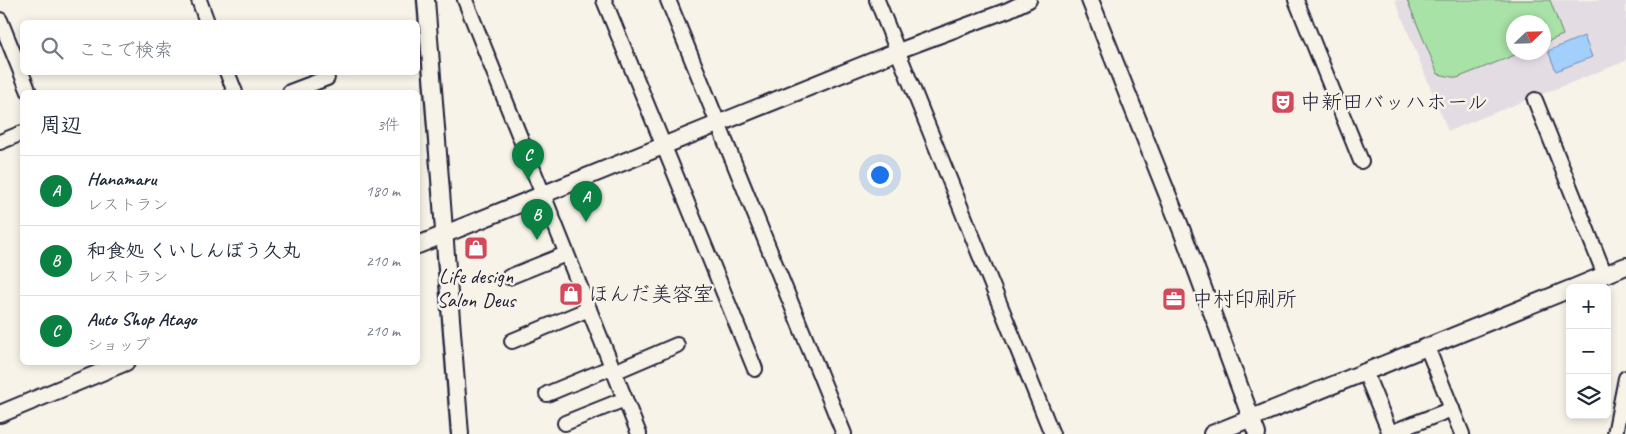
<!DOCTYPE html>
<html lang="ja">
<meta charset="utf-8">
<style>
body{margin:0;font-family:Caveat,"Klee One",sans-serif;background:#f2f2f3;color:#1f2937}
.controls{position:absolute;right:15px;bottom:15px;display:grid;overflow:hidden;border-radius:8px;box-shadow:0 2px 8px #0003}
.controls button{width:45px;height:45px;display:grid;place-items:center;padding:0;border:0;border-bottom:1px solid #e0e1e3;background:#fff;color:#1f2937;font:25px sans-serif}
.compass{position:absolute;left:1506px;top:15px;width:45px;height:45px;border-radius:50%;background:#fff;box-shadow:0 2px 8px #0003;rotate:67deg}
.you{position:absolute;left:879px;top:174px;width:18px;height:18px;margin:-12px;border:4px solid #fff;border-radius:50%;background:#1a73e8;box-shadow:0 0 0 8px #1a73e833}
.badge{display:grid;place-items:center;width:32px;height:32px;border-radius:50%;background:#0b8043;color:#fff;font-size:16px;font-weight:700}
.pin{position:absolute;translate:-50% -41px;filter:drop-shadow(0 1px 2px #0008)}
.pin::after{content:'';position:absolute;top:26px;width:18px;height:15px;background:inherit;clip-path:polygon(0 0,100% 0,50% 100%)}
.list{margin:0;padding:0;list-style:none}
h2{display:flex;justify-content:space-between;align-items:center;height:65px;margin:0;padding:0 20px;font-size:21px}
h2 small{font-size:16px;font-weight:400;color:#747a83}
.list li{display:grid;grid-template-columns:32px 1fr auto;gap:15px;align-items:center;box-sizing:border-box;height:70px;padding:0 20px;border-top:1px solid #e0e1e3}
.list b{display:block;font-size:19px;white-space:nowrap}
.list p{margin:0;font-size:16px;white-space:nowrap;color:#747a83}
.list em{font-size:16px;font-style:normal;color:#747a83}
.icon{flex:none;width:28px;height:28px;fill:none;stroke:currentColor;stroke-width:2;stroke-linecap:round;stroke-linejoin:round}
.map{position:relative;flex:none;width:1626px;height:434px;overflow:hidden}
.search{position:absolute;background:#fff;box-shadow:0 2px 8px #0003;left:20px;top:20px;width:400px;height:55px;display:flex;align-items:center;gap:12px;box-sizing:border-box;padding:0 18px;border-radius:8px;color:#747a83;font-size:19px}
.panel{position:absolute;background:#fff;box-shadow:0 2px 8px #0003;left:20px;top:90px;width:400px;height:275px;border-radius:8px}
.map>svg:first-child{display:block}
.built{fill:#e4dce3;fill-rule:evenodd}
.green{fill:#a9e2a6;stroke:#668270}
.water{fill:#a2cffc;stroke:#6f8aaf}
.lines{fill:none;stroke-linecap:round;stroke-linejoin:round}
.stream{stroke:#6f8aaf;stroke-width:3}
.minor-casing{stroke:#22223b;stroke-width:18}
.tertiary-casing{stroke:#22223b;stroke-width:20}
.minor{stroke:#f7f3e8;stroke-width:14}
.tertiary{stroke:#f7f3e8;stroke-width:16}
.labels{text-anchor:middle;dominant-baseline:central;stroke-width:5;stroke-linejoin:round;paint-order:stroke}
.poi-label{font-size:21px;fill:#22223b;stroke:#f7f3e8;text-anchor:start}
</style>
<div class="map">
<svg width="1626" height="434" viewBox="0 0 1626 434">
<rect width="100%" height="100%" fill="#f7f3e8"/>
<filter id="ink" filterUnits="userSpaceOnUse"><feTurbulence type="fractalNoise" baseFrequency=".02" numOctaves="2"/><feDisplacementMap in="SourceGraphic" scale="10" xChannelSelector="R" yChannelSelector="G"/><feConvolveMatrix kernelMatrix="1 2 1 2 8 2 1 2 1" color-interpolation-filters="sRGB"/></filter>
<g filter="url(#ink)">
<path class="built" d="M 1395,0 L 1626,0 L 1626,61 L 1448,131 ZM 1514,22 L 1544,22 L 1544,52 L 1514,52 Z"/>
<polygon class="green" points="1407,0 1550,0 1563,35 1544,43 1544,22 1514,22 1514,52 1520,53 1457,78 1438,74"/>
<polygon class="water" points="1584,36 1592,57 1556,71 1548,51"/>
<g class="lines">
<g class="stream">
<polyline points="417,0 435,224"/>
<polyline points="437,254 451,434"/>
</g>
<g class="minor-casing">
<g id="minor">
<polyline points="199,0 207,22"/>
<polyline points="465,0 639,434"/>
<polyline points="604,0 755,369"/>
<polyline points="668,0 844,434"/>
<polyline points="877,0 1052,434"/>
<polyline points="1296,0 1361,161"/>
<polyline points="0,20 29,92"/>
<polyline points="898,51 1008,10 1029,0"/>
<polyline points="227,72 235,92"/>
<polyline points="290,92 327,78"/>
<polyline points="1535,100 1605,275"/>
<polyline points="0,142 22,133"/>
<polyline points="509,277 566,254"/>
<polyline points="512,341 589,309"/>
<polyline points="1427,347 1462,434"/>
<polyline points="614,372 677,345"/>
<polyline points="1365,372 1390,433 1452,409"/>
<polyline points="547,394 612,367"/>
<polyline points="565,423 625,399"/>
<polyline points="1615,434 1626,378"/>
</g>
</g>
<g class="tertiary-casing">
<g id="tertiary">
<polyline points="426,0 460,434"/>
<polyline points="1090,0 1182,231 1257,434"/>
<polyline points="418,245 898,51"/>
<polyline points="1573,288 1626,266"/>
<polyline points="0,414 126,362"/>
<polyline points="1212,434 1570,289"/>
</g>
</g>
<use href="#minor" class="minor"/>
<use href="#tertiary" class="tertiary"/>
</g>
</g>
<defs>
<g id="theatre-square" transform="scale(1.25)"><rect x="-9" y="-9" width="18" height="18" rx="4" fill="#d1495b" stroke="#f7f3e8"/><path d="M-5-5.5Q0-4 5-5.5V0Q5 5 0 6Q-5 5-5 0ZM-3.3-2.5H-1v1.5H-3.3ZM1-2.5H3.3v1.5H1ZM-2.8 1Q0 5.5 2.8 1Z" fill="#fff"/></g>
<g id="shop-square" transform="scale(1.25)"><rect x="-9" y="-9" width="18" height="18" rx="4" fill="#d1495b" stroke="#f7f3e8"/><path d="M-5-2.5h2.3a2.7 3.5 0 0 1 5.4 0H5L5.5 6h-11ZM-1.5-2.5h3a1.5 2.3 0 0 0-3 0Z" fill="#fff"/></g>
<g id="office-square" transform="scale(1.25)"><rect x="-9" y="-9" width="18" height="18" rx="4" fill="#d1495b" stroke="#f7f3e8"/><path d="M-6-3h4V-5.5h4V-3h4V5H-6ZM-1-4.5V-3h2v-1.5ZM-6 0V1H6V0Z" fill="#fff"/></g>
</defs>
<g fill-rule="evenodd">
<use href="#theatre-square" x="1283" y="102"/>
<use href="#shop-square" x="476" y="248"/>
<use href="#shop-square" x="571" y="294"/>
<use href="#office-square" x="1174" y="299"/>
</g>
<g class="labels">
<g class="poi-label">
<text x="1300" y="102">中新田バッハホール</text>
<text x="476" y="276" text-anchor="middle">Life design<tspan x="476" dy="24">Salon Deus</tspan></text>
<text x="588" y="294">ほんだ美容室</text>
<text x="1192" y="299">中村印刷所</text>
</g>
</g>
</svg>
<div class="controls">
<button>+</button>
<button>−</button>
<button><svg class="icon" aria-label="layers" viewBox="0 0 24 24"><path d="M12 4l9 5-9 5-9-5zM3 14l9 5 9-5"/></svg></button>
</div>
<svg class="compass" viewBox="-18 -18 36 36"><path d="M0-13l5 13h-10z" fill="#e53935"/><path d="M0 13l5-13h-10z" fill="#747a83"/></svg>
<div class="you"></div>
<div class="pin badge" style="left:586px;top:222px">A</div>
<div class="pin badge" style="left:537px;top:240px">B</div>
<div class="pin badge" style="left:528px;top:180px">C</div>
<div class="search"><svg class="icon" aria-label="search" viewBox="0 0 24 24"><circle cx="10" cy="10" r="6"/><path d="M15 15l6 6"/></svg>ここで検索</div>
<section class="panel">
<h2>周辺<small>3件</small></h2>
<ul class="list">
<li><span class="badge">A</span><div><b>Hanamaru</b><p>レストラン</p></div><em>180 m</em></li>
<li><span class="badge">B</span><div><b>和食処 くいしんぼう久丸</b><p>レストラン</p></div><em>210 m</em></li>
<li><span class="badge">C</span><div><b>Auto Shop Atago</b><p>ショップ</p></div><em>210 m</em></li>
</ul>
</section>
</div>
